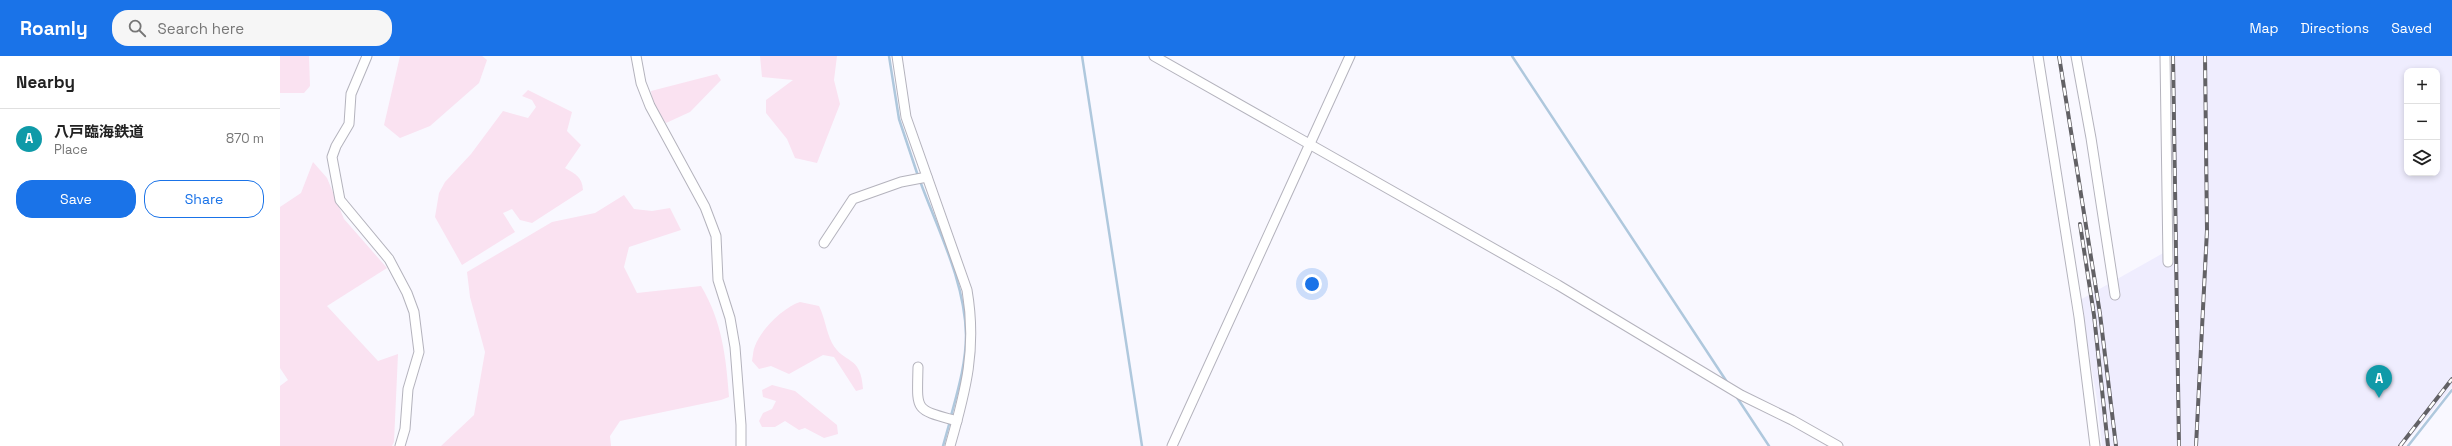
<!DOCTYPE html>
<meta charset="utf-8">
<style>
body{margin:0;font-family:"Space Grotesk","Noto Sans JP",sans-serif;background:#f6f6f6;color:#222}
.controls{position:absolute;right:12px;top:12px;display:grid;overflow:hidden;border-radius:8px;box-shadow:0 2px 6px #0003}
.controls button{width:36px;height:36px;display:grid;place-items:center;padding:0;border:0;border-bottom:1px solid #e0e0e0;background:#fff;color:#222;font:20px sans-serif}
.you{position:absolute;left:1032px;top:228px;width:14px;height:14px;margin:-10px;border:3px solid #fff;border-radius:50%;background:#1a73e8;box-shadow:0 0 0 6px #1a73e833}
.badge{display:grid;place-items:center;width:26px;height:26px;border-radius:50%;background:#1a73e8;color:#fff;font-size:13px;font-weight:700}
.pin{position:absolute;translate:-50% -33px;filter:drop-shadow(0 1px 2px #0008)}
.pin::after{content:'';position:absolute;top:21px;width:14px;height:12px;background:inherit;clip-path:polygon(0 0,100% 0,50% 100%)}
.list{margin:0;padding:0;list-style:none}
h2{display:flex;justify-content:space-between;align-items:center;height:52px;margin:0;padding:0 16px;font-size:17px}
h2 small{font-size:13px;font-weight:400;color:#767676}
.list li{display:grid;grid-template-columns:26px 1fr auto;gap:12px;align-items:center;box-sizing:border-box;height:60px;padding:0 16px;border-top:1px solid #e0e0e0}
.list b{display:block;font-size:15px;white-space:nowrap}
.list p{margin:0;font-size:13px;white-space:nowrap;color:#767676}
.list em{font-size:13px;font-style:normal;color:#767676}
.actions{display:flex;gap:8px;padding:12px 16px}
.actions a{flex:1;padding:9px 0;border:1px solid #1a73e8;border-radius:16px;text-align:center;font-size:14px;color:#1a73e8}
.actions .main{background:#1a73e8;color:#fff}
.icon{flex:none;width:22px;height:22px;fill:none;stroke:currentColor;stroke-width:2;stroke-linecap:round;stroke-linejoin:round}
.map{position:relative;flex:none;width:2172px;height:390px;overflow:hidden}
header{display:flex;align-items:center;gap:24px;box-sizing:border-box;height:56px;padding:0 20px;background:#1a73e8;color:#fff}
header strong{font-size:19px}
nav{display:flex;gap:22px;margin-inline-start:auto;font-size:14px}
.search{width:280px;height:36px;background:#f6f6f6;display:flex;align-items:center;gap:10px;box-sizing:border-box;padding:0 14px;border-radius:16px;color:#767676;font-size:15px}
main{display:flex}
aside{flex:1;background:#fff}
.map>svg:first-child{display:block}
.built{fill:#efedfe;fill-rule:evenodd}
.green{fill:#fae2f1}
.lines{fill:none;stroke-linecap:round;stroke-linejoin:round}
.stream{stroke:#afc8dd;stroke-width:2.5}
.minor-casing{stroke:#b4b3bd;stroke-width:11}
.minor{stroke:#fff;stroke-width:9}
.rail-casing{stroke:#626165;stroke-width:4}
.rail{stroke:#fff;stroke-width:2.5;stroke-dasharray:8;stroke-linecap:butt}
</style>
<header>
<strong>Roamly</strong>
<div class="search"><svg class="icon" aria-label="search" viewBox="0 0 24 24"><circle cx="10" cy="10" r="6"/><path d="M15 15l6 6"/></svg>Search here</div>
<nav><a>Map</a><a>Directions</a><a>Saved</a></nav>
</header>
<main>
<aside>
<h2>Nearby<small></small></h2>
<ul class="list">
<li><span class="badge" style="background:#0f9aa8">A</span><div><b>八戸臨海鉄道</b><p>Place</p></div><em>870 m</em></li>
</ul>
<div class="actions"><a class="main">Save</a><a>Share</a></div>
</aside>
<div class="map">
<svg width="2172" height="390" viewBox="0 0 2172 390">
<rect width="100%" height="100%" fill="#f9f8ff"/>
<path class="built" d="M 1891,0 L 2172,0 L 2172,331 L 2123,390 L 1822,390 L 1817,344 L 1800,244 L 1894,191 ZM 2127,15 L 2157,15 L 2157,117 L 2127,117 Z"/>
<g class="green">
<polygon points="0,0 29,0 30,30 24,37 0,37"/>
<polygon points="120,0 202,0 207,4 199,27 150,70 120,82 104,69"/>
<polygon points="480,0 557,0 554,24 560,48 537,107 515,102 507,83 486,57 486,44 513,24 482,21"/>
<polygon points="437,18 441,24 410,56 386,67 373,48 371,35"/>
<path d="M 248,34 L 292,56 L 287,75 L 301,89 L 285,112 C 296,118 302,121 303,134 L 252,167 L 240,164 L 232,153 L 223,157 L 235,176 L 182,209 L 155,161 L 159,137 L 165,126 L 191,98 L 223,55 L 248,62 L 256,51 L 252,44 L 242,40 Z"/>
<polygon points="33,106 47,122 64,163 107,212 47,250 98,305 118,298 114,386 112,390 0,390 0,330 8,324 0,312 0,151 21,137"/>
<path d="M 344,139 L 354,153 L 372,155 L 390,152 L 401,174 L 349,191 L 344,211 L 357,237 L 421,230 C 442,265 446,301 449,341 L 441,344 L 340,365 L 330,380 L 331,390 L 161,390 L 194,359 L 205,296 L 190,241 L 187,216 L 272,166 L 315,157 Z"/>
<path d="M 520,246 L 539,250 C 545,262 546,275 552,287 C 564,309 581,298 583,333 L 576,335 L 554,301 L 543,299 L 509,318 L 491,310 L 479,313 L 472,305 C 473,300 473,294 475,290 C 481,273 504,251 520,246 Z"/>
<polygon points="492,329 515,335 557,369 558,378 544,382 525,372 519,374 505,365 495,371 482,371 479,365 483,357 492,353 496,345 483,341 482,334"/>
</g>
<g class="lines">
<g class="stream">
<polyline points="609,0 619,63 638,120"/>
<polyline points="802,0 862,390"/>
<polyline points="1232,0 1447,326"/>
<path d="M 640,125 C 658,174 685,226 686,279 C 686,307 678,334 671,360"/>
<polyline points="1456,340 1489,390"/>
<polyline points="663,390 670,365"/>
<polyline points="2128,390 2172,334"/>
</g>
<g class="minor-casing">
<g id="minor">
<polyline points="87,0 71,38 69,68 56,90 52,101 60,144 109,203 127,237 134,256 139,296 128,333 125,373 120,390"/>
<polyline points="356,0 361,27 370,50 425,151 436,180 438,224 450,262 455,291 461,369 461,390"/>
<path d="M 617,0 L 626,61 L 687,234 C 697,292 686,334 670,390"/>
<polyline points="874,0 1278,229 1461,339 1512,364 1558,390"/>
<polyline points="1758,0 1799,261 1815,390"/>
<polyline points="1796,0 1811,82 1835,239"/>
<polyline points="1885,0 1888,206"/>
<polyline points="544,187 573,143 621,126 647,121"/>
<path d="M 638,311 C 637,356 634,353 677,365"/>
<polyline points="892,390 1070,0"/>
</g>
</g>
<use href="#minor" class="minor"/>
<g class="rail-casing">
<g id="rail">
<polyline points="1779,0 1820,258 1836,390"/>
<polyline points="1893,0 1899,390"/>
<polyline points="1800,168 1814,259 1828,390"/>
<polyline points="1916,390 1927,174 1925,0"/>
<polyline points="2120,390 2172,323"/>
</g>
</g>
<use href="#rail" class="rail"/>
</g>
</svg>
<div class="controls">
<button>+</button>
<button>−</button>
<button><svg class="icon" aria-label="layers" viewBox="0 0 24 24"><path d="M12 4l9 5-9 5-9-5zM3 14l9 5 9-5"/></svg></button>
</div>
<div class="you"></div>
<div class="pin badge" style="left:2099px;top:342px;background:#0f9aa8">A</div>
</div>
</main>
